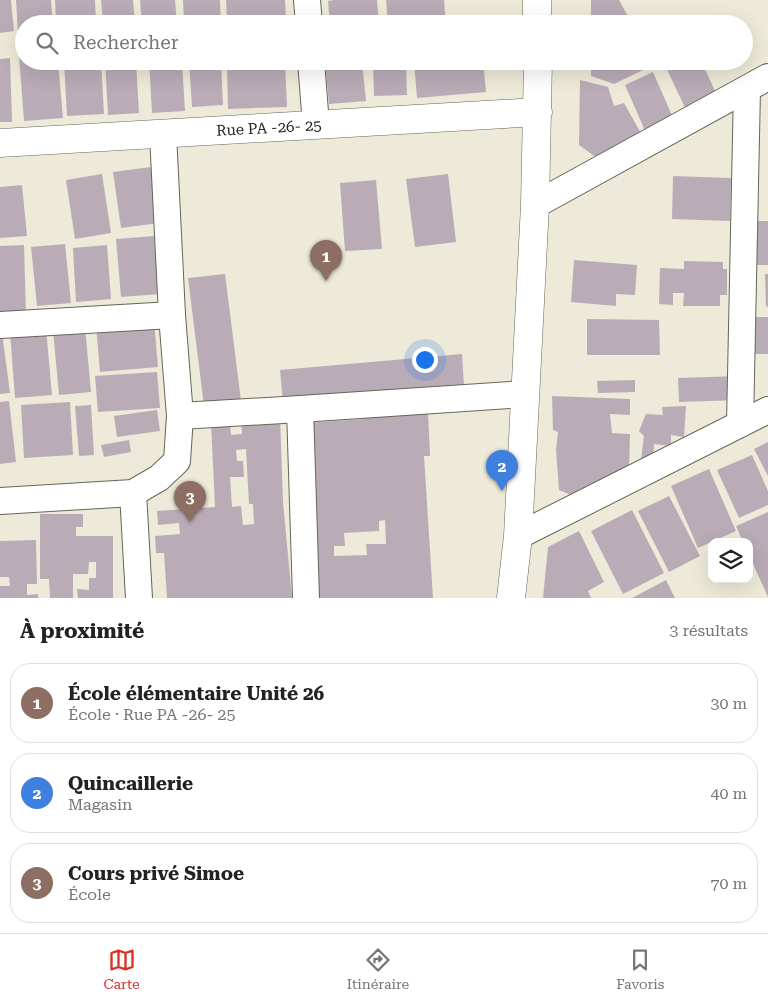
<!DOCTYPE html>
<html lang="fr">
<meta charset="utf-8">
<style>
body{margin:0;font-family:"Roboto Serif",serif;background:#f6f6f6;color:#222}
.controls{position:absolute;right:15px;bottom:15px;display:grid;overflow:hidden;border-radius:10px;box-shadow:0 5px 20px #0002}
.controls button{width:45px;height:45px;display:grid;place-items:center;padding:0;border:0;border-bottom:1px solid #e0e0e0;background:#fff;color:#222;font:25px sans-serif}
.you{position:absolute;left:424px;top:359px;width:18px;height:18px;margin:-12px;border:4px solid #fff;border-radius:50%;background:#1a73e8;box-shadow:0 0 0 8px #1a73e833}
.badge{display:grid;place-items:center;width:32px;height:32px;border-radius:50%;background:#d93025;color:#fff;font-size:16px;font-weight:700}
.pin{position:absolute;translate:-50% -41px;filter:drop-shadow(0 1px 2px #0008)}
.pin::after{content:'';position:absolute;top:26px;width:18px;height:15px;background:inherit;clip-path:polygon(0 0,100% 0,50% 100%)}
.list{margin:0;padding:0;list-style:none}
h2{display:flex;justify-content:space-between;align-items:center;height:65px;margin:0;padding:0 20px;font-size:21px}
h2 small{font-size:16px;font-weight:400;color:#767676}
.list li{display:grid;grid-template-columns:32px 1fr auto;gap:15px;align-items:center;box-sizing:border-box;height:80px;margin:0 10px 10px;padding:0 10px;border:1px solid #e0e0e0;border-radius:20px}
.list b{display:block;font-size:19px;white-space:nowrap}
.list p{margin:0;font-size:16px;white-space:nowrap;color:#767676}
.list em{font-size:16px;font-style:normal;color:#767676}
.icon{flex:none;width:28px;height:28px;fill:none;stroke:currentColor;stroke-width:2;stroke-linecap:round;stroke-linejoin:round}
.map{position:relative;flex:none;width:768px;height:598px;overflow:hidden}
.search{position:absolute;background:#fff;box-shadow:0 5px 20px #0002;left:15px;right:15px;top:15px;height:55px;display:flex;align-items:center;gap:12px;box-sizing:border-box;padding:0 18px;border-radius:28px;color:#767676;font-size:19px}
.sheet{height:335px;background:#fff}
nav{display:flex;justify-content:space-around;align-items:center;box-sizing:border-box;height:70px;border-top:1px solid #e0e0e0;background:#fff;font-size:14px;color:#767676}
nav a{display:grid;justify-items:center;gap:2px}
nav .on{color:#d93025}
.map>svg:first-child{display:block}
.building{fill:#baacb7;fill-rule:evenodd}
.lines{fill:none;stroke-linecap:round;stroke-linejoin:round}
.street-casing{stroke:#686557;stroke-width:28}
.secondary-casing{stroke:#686557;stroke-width:29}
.street{stroke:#fff;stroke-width:26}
.secondary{stroke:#fff;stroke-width:28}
.labels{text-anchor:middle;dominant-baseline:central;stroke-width:5;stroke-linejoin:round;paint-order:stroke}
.street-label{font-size:15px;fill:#25241e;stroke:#fff}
</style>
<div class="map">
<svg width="768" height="598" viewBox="0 0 768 598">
<rect width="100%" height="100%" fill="#edead9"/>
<g class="building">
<polygon points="0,0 11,0 14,31 0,33"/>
<polygon points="16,0 51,0 53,24 24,24 24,53 19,53"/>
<polygon points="55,0 95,0 96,24 56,24"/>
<polygon points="101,0 133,0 135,24 103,24"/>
<polygon points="140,0 175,0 177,24 142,24"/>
<polygon points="183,0 220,0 221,24 184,24"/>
<polygon points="226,0 285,0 286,17 227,20"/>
<polygon points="333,0 377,0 379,24 330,24 328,1"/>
<polygon points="386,0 444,0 446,24 388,24"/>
<polygon points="591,0 619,0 629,18 619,24 591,24"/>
<polygon points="19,56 24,56 24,61 58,61 63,118 24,121"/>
<polygon points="10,58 12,122 0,122 0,59"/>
<polygon points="64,61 101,61 104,114 67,116"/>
<polygon points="105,61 136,61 139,113 108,115"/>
<polygon points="149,61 182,61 185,111 152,113"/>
<polygon points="189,61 221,61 223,105 192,107"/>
<polygon points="325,61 362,61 366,101 329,104"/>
<polygon points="373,61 406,61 407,95 374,96"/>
<polygon points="414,61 483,61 486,92 417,98"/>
<polygon points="591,61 641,61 645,69 614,84 591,76"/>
<polygon points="663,61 701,61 719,99 688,114"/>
<polygon points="285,64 287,107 228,109 227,66"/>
<polygon points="653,72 674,120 646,133 625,85"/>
<polygon points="580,80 608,87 614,106 624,103 642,135 597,158 579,145"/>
<polygon points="151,167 159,223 121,228 113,172"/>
<polygon points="102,174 111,233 75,239 66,180"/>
<polygon points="448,174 456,242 415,247 406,179"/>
<polygon points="673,176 731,178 730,221 672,219"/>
<polygon points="376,180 382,249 345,251 340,183"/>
<polygon points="22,185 27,236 0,238 0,187"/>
<polygon points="752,221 768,221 768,265 753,265"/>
<polygon points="154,236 160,294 121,297 116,239"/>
<polygon points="65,244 71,303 37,306 31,247"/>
<polygon points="24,245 26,314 0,314 0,246"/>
<polygon points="107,245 111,299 76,302 73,248"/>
<polygon points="574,260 637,265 635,295 616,294 616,306 571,302"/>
<polygon points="684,261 723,262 723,269 727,269 727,295 720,295 720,306 683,306 684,293 673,293 673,305 659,304 660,268 684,269"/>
<polygon points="225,274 241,401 204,406 188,278"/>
<polygon points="765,274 768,274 768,306 766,307"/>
<polygon points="747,317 768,317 768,354 748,354"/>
<polygon points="587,319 659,320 660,355 587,355"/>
<polygon points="154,321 158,367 100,372 96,325"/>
<polygon points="85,327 91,392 59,395 53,330"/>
<polygon points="46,329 52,395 15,398 10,332"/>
<polygon points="0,333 2,333 10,393 0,394"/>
<polygon points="462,354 464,386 283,403 280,370"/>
<polygon points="157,372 160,408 98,412 95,376"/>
<polygon points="739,376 740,400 679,402 678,378"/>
<polygon points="635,380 635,392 598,393 597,381"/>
<polygon points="552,396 630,399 630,415 610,414 612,433 630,434 629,469 621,476 608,475 608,484 576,497 559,490 556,450 558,432 553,430"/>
<polygon points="9,401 16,462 0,464 0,402"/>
<polygon points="70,402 73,455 24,458 21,405"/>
<polygon points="91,405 94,455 79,456 75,406"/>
<polygon points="686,406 684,437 671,435 671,446 654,444 653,463 640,467 644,436 639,431 646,414 663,415 662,407"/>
<polygon points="157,410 160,431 117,437 114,416"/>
<path d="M 428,411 L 430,456 L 424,456 L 433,598 L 313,598 L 305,423 L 364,419 L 363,414 ZM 385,520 L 386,544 L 366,544 L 367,555 L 334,556 L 334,546 L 345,546 L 344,533 L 379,531 L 379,521 Z"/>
<path d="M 280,417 L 283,502 L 292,598 L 167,598 L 164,553 L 156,553 L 155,536 L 180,534 L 179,523 L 158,525 L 157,511 L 215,507 L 211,423 L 230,422 L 231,435 L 242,434 L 241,419 ZM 246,449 L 249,504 L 253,504 L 254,524 L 243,525 L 241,506 L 232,507 L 230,477 L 244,477 L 243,461 L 237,461 L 236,450 Z"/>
<polygon points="129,440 131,452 104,457 101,445"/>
<polygon points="768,442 768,476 754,449"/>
<polygon points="752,455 768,491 768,505 739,518 717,470"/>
<polygon points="709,469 736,531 698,548 671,486"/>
<polygon points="669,496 700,556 669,572 638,511"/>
<polygon points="632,510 664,573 623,594 591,531"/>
<polygon points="768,512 768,597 749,555 749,542 743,542 736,526"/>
<polygon points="40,514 83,514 83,527 76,527 76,536 113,536 113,598 78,598 77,589 89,590 89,578 96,578 96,562 89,562 88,574 73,574 73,598 50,598 49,579 40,579"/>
<polygon points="579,531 604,582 588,591 591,598 543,598 548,547"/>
<polygon points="36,540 37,584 27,584 27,595 38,594 38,598 0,598 0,586 10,586 9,577 0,577 0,541"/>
<polygon points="666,580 675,598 632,598"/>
</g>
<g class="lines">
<g class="street-casing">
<g id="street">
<polyline points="307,0 309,24"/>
<polyline points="311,61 316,125"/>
<polyline points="535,205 768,77"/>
<polyline points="0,325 172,315"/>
<polyline points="300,409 306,598"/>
<polyline points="180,416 300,409 524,394"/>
<polyline points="740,424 747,89"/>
<polyline points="133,493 139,598"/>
<polyline points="0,501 133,493 159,478 177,461 180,416 172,315 163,134"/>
<polyline points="518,536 768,410"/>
</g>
</g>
<g class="secondary-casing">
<g id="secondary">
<polyline points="537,0 537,24"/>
<polyline points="0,143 538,112"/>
<polyline points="511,598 518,536 535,205 538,61"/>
</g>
</g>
<use href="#street" class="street"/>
<use href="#secondary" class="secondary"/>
</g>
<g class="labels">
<g class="street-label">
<text transform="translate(269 128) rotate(-3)">Rue PA -26- 25</text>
</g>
</g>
</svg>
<div class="controls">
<button><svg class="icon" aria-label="layers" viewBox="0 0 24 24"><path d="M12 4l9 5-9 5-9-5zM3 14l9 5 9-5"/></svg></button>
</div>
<div class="you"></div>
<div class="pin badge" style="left:326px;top:281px;background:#8d6e63">1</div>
<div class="pin badge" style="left:502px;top:491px;background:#3f7fe0">2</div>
<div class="pin badge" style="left:190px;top:522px;background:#8d6e63">3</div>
<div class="search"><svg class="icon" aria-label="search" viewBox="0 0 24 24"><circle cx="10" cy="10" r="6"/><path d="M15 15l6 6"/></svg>Rechercher</div>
</div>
<section class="sheet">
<h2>À proximité<small>3 résultats</small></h2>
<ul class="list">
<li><span class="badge" style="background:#8d6e63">1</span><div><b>École élémentaire Unité 26</b><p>École · Rue PA -26- 25</p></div><em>30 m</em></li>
<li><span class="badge" style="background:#3f7fe0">2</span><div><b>Quincaillerie</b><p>Magasin</p></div><em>40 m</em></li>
<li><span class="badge" style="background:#8d6e63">3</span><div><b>Cours privé Simoe</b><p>École</p></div><em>70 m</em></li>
</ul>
</section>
<nav>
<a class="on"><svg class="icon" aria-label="map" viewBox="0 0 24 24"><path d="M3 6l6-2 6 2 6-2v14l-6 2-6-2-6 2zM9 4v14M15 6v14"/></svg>Carte</a>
<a><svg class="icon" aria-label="directions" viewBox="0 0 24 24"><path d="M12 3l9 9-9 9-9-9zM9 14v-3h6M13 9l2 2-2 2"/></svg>Itinéraire</a>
<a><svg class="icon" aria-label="saved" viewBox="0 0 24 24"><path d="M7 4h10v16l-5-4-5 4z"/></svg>Favoris</a>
</nav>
